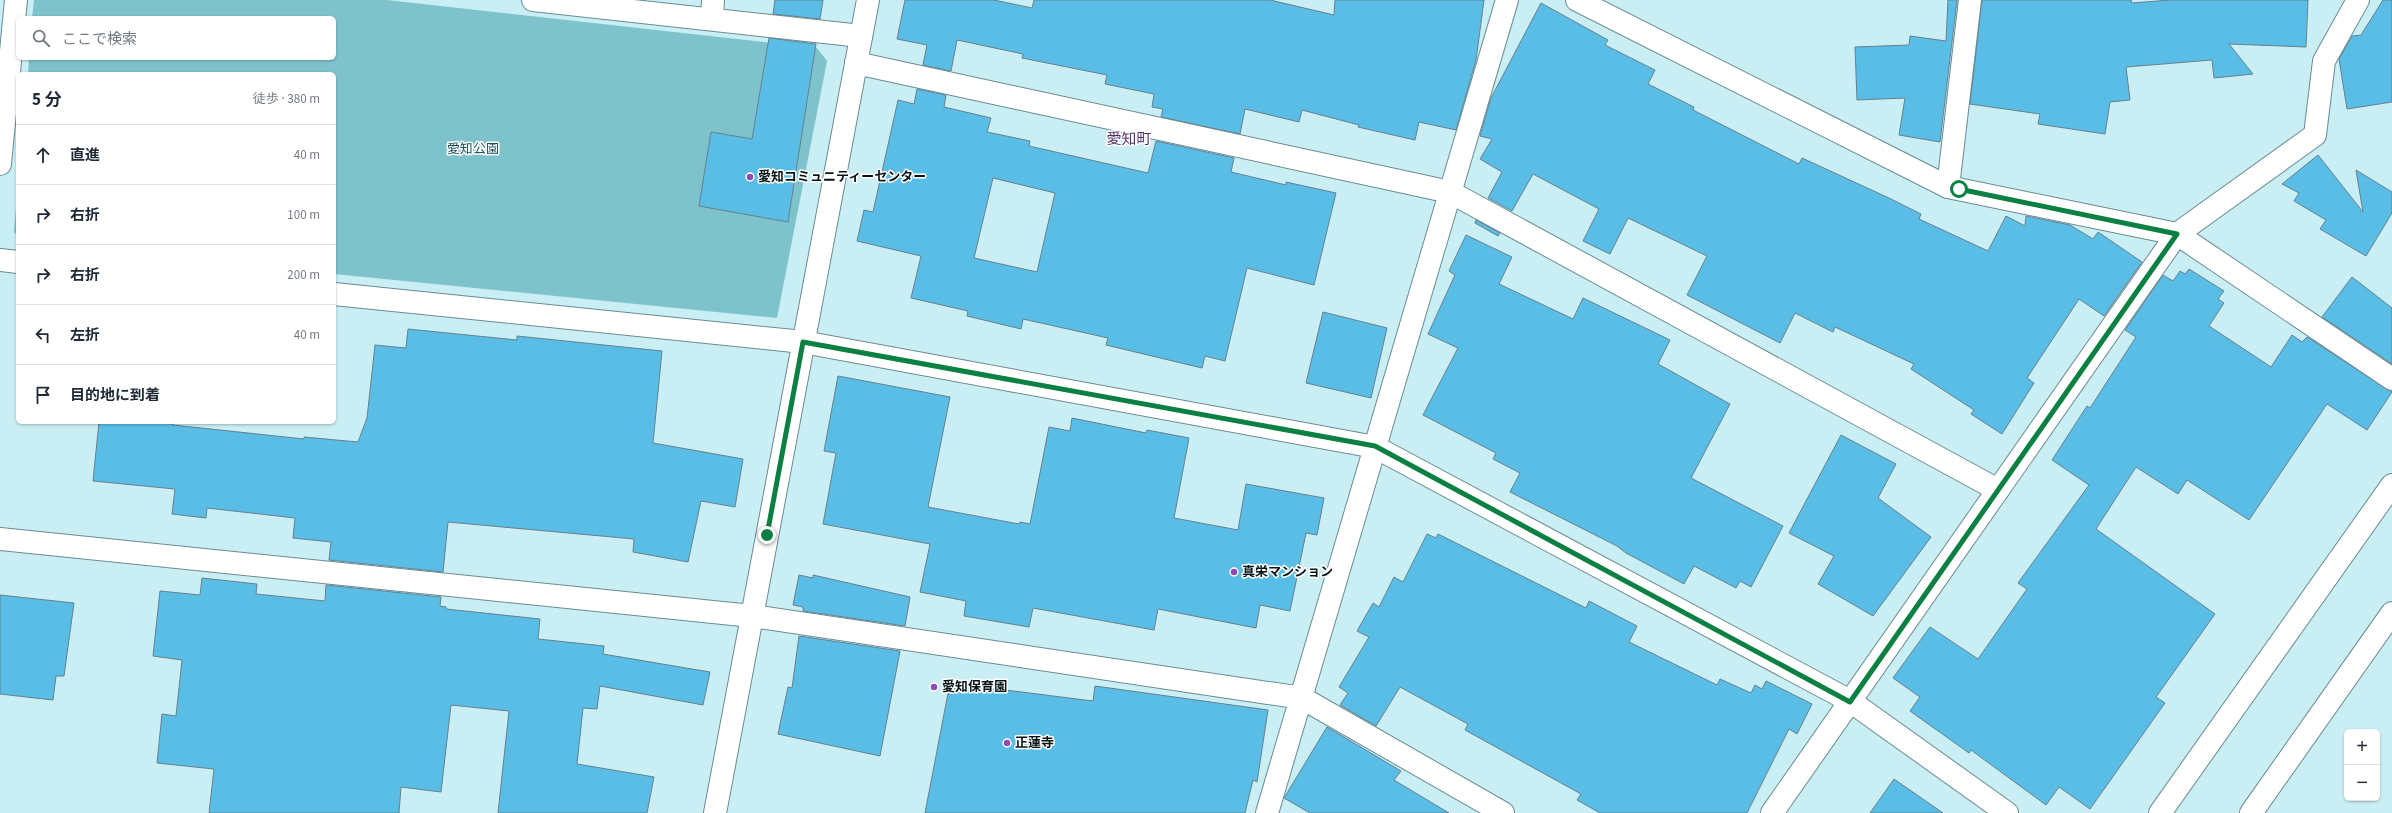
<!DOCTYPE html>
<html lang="ja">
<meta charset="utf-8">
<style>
body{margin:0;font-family:"Source Sans 3","Noto Sans JP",sans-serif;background:#f6f6f7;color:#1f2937}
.controls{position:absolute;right:12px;bottom:12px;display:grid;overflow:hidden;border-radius:6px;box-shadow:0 1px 3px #0004}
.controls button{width:36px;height:36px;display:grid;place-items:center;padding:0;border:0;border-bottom:1px solid #e0e1e3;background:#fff;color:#1f2937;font:20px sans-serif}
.stop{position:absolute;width:12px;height:12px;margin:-9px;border:3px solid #0b8043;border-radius:50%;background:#fff}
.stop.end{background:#0b8043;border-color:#fff;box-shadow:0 1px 4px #0008}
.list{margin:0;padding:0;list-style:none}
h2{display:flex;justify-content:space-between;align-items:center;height:52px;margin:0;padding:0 16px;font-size:17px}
h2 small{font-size:13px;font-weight:400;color:#747a83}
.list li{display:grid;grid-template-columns:26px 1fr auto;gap:12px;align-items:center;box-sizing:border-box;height:60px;padding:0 16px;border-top:1px solid #e0e1e3}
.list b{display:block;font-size:15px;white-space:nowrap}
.list em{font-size:13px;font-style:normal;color:#747a83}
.icon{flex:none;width:22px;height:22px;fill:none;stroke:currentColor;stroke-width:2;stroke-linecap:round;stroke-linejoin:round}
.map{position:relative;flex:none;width:2392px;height:813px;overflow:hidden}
.search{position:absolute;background:#fff;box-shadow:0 1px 3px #0004;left:16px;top:16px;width:320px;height:44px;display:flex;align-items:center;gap:10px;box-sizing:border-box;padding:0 14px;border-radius:6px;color:#747a83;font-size:15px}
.panel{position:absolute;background:#fff;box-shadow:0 1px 3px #0004;left:16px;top:72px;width:320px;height:352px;border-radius:6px}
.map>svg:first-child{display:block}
.green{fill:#7ec2cb}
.building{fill:#59bde6;stroke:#64818f;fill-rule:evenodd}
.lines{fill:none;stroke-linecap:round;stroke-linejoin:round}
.minor-casing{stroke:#698c91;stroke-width:24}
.minor{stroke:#fff;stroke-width:22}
.route{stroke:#0b8043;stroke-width:5}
.poi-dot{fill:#9149bc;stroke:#fff;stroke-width:1.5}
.labels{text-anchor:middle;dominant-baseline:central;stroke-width:3;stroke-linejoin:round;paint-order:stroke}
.park-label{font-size:13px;fill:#1a4f57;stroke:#fff}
.poi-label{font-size:13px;font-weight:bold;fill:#061416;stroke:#fff;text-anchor:start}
.quarter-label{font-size:15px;fill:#533169;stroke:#fff}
</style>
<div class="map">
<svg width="2392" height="813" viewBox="0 0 2392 813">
<rect width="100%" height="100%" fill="#c9eef4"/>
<g class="green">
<polygon points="34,0 387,0 817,48 827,61 777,318 334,274 334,74 28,74 29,58 334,58 334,18 32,18"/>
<polygon points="18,185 18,236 14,232"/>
</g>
<g class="building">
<polygon points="775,0 823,0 820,19 773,14"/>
<polygon points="905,0 994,0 1032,8 1034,0 1270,0 1334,15 1335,0 1484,0 1476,60 1456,130 1419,122 1415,140 1358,127 1359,125 1302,110 1299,122 1245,109 1240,134 1161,117 1163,109 1152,107 1154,94 1105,84 1107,75 1022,58 1023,54 957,40 951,71 923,65 927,45 897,39"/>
<polygon points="1948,0 1957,0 1940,142 1899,135 1905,98 1857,100 1855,47 1909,45 1910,36 1946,41"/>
<polygon points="1982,0 2131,0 2132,3 2170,0 2308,0 2306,47 2229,44 2253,74 2214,78 2212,60 2126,67 2130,100 2110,102 2105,134 2038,124 2040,114 1970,104"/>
<polygon points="2383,0 2392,0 2392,102 2347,109 2339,59 2352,36 2361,35"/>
<polygon points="1541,3 1608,40 1605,45 1655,70 1648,84 1694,107 1693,110 1799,164 1802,158 1889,198 1921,214 1919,219 1988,251 2006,216 2025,226 2026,216 2070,225 2093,239 2098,232 2142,262 2104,316 2079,299 2027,378 2034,383 2002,434 1971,414 1974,410 1911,369 1914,364 1835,327 1833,332 1795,313 1780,343 1687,295 1707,256 1628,218 1610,254 1583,241 1599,209 1533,174 1512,211 1488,198 1502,172 1480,159 1492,139 1480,136 1491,98"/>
<polygon points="769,38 816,44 788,222 699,206 711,132 752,139"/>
<path d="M 917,89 L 946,95 L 944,107 L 991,118 L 987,132 L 1030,141 L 1029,146 L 1148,173 L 1156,141 L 1234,158 L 1231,172 L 1286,185 L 1286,182 L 1336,193 L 1314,285 L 1247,268 L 1225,361 L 1205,356 L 1202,368 L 1106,345 L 1108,338 L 1023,319 L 1021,329 L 967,316 L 968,311 L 911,298 L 921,256 L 857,241 L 864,210 L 873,212 L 898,100 L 914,104 ZM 993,178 L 1055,193 L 1037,272 L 974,258 Z"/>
<polygon points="2318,155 2363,212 2356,170 2392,192 2392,213 2366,256 2320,229 2326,220 2294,201 2299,193 2282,184"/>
<polygon points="1476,220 1500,233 1498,236 1475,223"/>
<polygon points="1466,235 1512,257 1499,284 1573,319 1583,298 1670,340 1658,364 1730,404 1691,478 1783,526 1751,587 1740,581 1736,588 1694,566 1684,584 1626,553 1617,546 1510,492 1520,473 1493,459 1496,453 1423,415 1458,348 1428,334 1455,275 1449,271"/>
<polygon points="2189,269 2224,291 2218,299 2224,303 2209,326 2271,367 2292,335 2302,342 2307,337 2392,392 2367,430 2327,404 2249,520 2187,480 2178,494 2136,467 2096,529 2215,614 2156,697 2165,703 2090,809 2059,787 2046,805 1971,750 1969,753 1910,711 1920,697 1893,678 1930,627 1978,659 2027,589 2018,583 2089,485 2052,460 2087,406 2090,408 2136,337 2125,330 2163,275 2173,281 2180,271 2185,274"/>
<polygon points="2352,277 2392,308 2392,364 2322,317"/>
<polygon points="1323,312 1387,328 1371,398 1306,383"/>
<polygon points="408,329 517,340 517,336 662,351 653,443 743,459 735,507 701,501 688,562 633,552 634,539 448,522 443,572 329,560 331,542 293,538 295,518 207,508 206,518 172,514 175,489 93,481 99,422 173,422 173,425 304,439 304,437 358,442 367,418 375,345 406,348"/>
<polygon points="838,376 950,397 928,507 1019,524 1020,522 1030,524 1049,427 1070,431 1072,418 1146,433 1147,430 1189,438 1174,518 1238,530 1246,484 1324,498 1317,535 1306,533 1290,611 1260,605 1256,628 1158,609 1154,630 1033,608 1029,627 964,616 966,601 920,592 930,544 823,524 836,453 824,451"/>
<polygon points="1841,435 1896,464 1878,498 1931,537 1873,616 1818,584 1834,556 1789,533"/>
<polygon points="1427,534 1436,538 1438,534 1586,608 1589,601 1637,626 1629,642 1717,685 1720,679 1751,693 1755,685 1762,689 1766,681 1812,704 1797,734 1789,729 1747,813 1600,813 1577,800 1581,794 1465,730 1468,724 1400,687 1376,726 1340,705 1348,693 1339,687 1369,637 1357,631 1373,603 1379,607 1394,577 1403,582"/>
<polygon points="799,575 813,578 813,575 910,597 905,626 803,611 803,607 793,605"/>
<polygon points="202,578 257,584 256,594 325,601 326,585 441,597 440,606 446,607 446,609 540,619 538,639 604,646 603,654 710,672 703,705 600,686 597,709 583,708 577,764 654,777 647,813 498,813 509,711 451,705 441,792 401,787 399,813 209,813 214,769 157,763 162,714 176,716 182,660 153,656 160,591 200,595"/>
<polygon points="0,595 74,603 64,676 56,676 53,700 0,694"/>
<polygon points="799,636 900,651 880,756 778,734 788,687 792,688"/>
<polygon points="950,683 1093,701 1095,686 1268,710 1257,782 1253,780 1245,813 925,813"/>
<polygon points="1327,727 1401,771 1394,780 1449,813 1310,813 1284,798"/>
<polygon points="1894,779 1943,813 1870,813"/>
</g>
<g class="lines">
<g class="minor-casing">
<g id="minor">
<polyline points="533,0 861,36"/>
<polyline points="1577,0 1948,187 2177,234 2392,379"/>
<polyline points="712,19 713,0"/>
<polyline points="856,63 1450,192 1998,490"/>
<polyline points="0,164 16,0"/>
<polyline points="1948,187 1970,0"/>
<polyline points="0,260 18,262"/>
<polyline points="334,294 803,342 1375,447 1850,701 2007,813"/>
<polyline points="0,539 752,616 1302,698 1503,813"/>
<polyline points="715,813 868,0"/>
<polyline points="1267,813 1507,0"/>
<polyline points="1772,813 2177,234 2315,135 2324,61 2358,0"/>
<polyline points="2160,813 2392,485"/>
<polyline points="2251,813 2392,613"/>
</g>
</g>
<use href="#minor" class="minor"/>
</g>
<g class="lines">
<polyline class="route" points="767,535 803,342 1375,446 1850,702 2177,234 1959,189"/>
</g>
<g class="poi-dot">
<circle cx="750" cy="177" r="4"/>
<circle cx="1234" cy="572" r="4"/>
<circle cx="934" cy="687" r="4"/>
<circle cx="1007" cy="743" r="4"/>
</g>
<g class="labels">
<g class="park-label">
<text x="473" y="149">愛知公園</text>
</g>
<g class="poi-label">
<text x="758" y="177">愛知コミュニティーセンター</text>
<text x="1242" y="572">真栄マンション</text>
<text x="942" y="687">愛知保育園</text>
<text x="1015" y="743">正蓮寺</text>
</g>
<g class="quarter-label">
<text x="1129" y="139">愛知町</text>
</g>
</g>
</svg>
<div class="controls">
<button>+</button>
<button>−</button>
</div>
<div class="stop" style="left:1959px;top:189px"></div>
<div class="stop end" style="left:767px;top:535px"></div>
<div class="search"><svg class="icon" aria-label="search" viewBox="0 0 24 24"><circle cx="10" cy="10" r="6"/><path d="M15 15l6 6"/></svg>ここで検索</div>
<section class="panel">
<h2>5 分<small>徒歩 · 380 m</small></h2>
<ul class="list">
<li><svg class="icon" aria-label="ahead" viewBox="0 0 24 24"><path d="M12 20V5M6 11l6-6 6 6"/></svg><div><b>直進</b></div><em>40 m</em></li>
<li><svg class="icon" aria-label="right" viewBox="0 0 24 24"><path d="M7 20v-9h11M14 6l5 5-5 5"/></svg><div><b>右折</b></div><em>100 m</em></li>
<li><svg class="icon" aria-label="right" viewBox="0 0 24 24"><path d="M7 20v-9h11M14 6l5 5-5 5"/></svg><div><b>右折</b></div><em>200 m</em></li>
<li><svg class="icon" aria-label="left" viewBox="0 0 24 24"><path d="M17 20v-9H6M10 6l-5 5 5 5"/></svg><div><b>左折</b></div><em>40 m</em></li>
<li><svg class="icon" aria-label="arrive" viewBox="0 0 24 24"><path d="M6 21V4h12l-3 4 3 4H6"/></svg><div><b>目的地に到着</b></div></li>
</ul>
</section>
</div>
